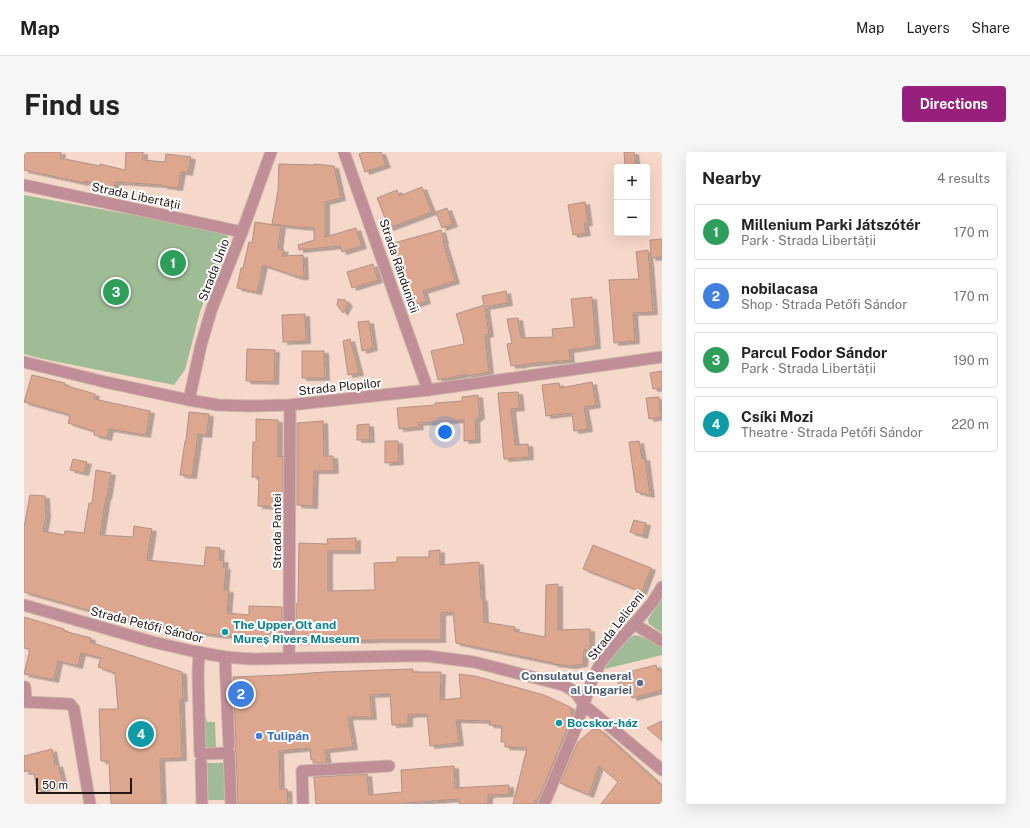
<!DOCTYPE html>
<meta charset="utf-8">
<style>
body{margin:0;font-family:"Public Sans",sans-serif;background:#f6f6f6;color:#222}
.controls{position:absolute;right:12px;top:12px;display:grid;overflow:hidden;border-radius:4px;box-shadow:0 4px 16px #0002}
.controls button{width:36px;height:36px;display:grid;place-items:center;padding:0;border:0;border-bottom:1px solid #e0e0e0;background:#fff;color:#222;font:20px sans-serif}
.scale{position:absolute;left:12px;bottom:10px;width:96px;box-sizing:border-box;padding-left:4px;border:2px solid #221713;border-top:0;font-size:11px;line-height:14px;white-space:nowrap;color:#221713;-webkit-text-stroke:3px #fff;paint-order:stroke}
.you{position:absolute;left:421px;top:280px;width:14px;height:14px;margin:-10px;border:3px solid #fff;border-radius:50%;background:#1a73e8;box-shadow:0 0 0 6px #1a73e833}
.badge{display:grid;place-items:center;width:26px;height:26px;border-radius:50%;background:#96207c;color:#fff;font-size:13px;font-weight:700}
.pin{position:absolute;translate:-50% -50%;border:2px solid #fff;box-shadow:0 1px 4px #0006}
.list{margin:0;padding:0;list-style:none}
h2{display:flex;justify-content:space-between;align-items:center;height:52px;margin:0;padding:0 16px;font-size:17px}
h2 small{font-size:13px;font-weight:400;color:#767676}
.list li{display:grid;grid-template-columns:26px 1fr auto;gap:12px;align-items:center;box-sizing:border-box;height:56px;margin:0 8px 8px;padding:0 8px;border:1px solid #e0e0e0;border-radius:4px}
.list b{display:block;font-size:15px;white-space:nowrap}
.list p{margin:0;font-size:13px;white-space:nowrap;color:#767676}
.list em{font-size:13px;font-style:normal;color:#767676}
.map{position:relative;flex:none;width:638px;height:652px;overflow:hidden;border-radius:4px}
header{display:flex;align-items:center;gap:24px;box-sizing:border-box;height:56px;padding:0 20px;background:#fff;border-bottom:1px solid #e0e0e0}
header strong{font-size:19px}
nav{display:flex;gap:22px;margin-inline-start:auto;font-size:14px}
.intro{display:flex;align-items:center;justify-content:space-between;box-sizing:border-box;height:96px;padding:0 24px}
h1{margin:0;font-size:28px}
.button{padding:10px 18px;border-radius:4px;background:#96207c;color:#fff;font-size:14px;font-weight:700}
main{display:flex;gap:24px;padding:0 24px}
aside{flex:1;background:#fff;border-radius:4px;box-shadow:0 4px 16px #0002}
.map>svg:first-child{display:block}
.green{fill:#a0bc97}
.building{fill:#dda78f;stroke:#af9286;filter:url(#shadow)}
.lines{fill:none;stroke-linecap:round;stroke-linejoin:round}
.pedestrian-casing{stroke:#d0b5a9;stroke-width:13}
.minor-casing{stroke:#d0b5a9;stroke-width:13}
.tertiary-casing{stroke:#d0b5a9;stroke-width:13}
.pedestrian{stroke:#bf8e97;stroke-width:11}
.minor{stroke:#bf8e97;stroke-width:11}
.tertiary{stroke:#bf8e97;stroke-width:11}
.culture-dot{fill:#0f9aa8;stroke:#fff;stroke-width:1.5}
.service-dot{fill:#5c6f8a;stroke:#fff;stroke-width:1.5}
.shop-dot{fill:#3f7fe0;stroke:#fff;stroke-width:1.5}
.labels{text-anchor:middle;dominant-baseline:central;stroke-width:4;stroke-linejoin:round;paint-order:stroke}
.street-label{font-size:12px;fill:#221713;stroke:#fff}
.culture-label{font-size:12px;font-weight:bold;fill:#0d838f;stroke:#fff;text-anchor:start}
.service-label{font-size:12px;font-weight:bold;fill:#4e5e75;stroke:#fff;text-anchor:end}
.shop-label{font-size:12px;font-weight:bold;fill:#366cbe;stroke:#fff;text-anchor:start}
</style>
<header>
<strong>Map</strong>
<nav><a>Map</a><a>Layers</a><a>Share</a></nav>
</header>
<div class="intro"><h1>Find us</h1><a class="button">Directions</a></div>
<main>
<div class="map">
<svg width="638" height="652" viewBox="0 0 638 652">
<defs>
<filter id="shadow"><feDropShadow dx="4.5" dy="2.5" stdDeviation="0" flood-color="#0004"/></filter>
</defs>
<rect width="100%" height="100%" fill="#f6d8ca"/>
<g class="green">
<polygon points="0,43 81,58 190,77 204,84 176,160 161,218 150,233 19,207 0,202"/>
<polygon points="638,447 638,481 625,472 624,468 625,466"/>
<path d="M 611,483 L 616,484 L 638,494 L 638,503 L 581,517 C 584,508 602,486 611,483 Z"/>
<polygon points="177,565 182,565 183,570 191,570 192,597 178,597"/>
<polygon points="183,611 202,611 203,648 184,648"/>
</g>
<g class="building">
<polygon points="0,0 37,0 36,6 76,14 76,12 101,18 102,0 119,0 119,8 141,10 142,2 167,5 164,21 157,20 154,36 138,34 138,33 91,30 90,35 61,29 60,31 0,18"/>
<polygon points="340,0 357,0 362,13 341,20 335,2"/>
<polygon points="600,0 610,0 612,14 601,15"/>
<polygon points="255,12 290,13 290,12 310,14 317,46 301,50 301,85 332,76 338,94 318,100 316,94 275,98 274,93 290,88 290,76 274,75 248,72 254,38"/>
<polygon points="398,35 408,60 365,76 353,46 373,38 375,44"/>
<polygon points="561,50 564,71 560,71 562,81 549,83 544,53"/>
<polygon points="423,56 429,72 418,76 412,60"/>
<polygon points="231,70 257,74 254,97 260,98 258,104 279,103 280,125 274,125 239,113 233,140 213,136 217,116 219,116 225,90 228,91"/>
<polygon points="417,78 420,89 419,89 431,129 399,139 402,149 390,153 370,91"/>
<polygon points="638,87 638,105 627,106 626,88"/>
<polygon points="624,98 629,160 609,161 611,189 590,191 585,128 615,127 612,100"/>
<polygon points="349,112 354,128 328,136 323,120"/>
<polygon points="482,139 484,151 461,155 465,182 461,183 465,220 444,224 443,222 414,228 407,199 440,192 438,181 432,162 460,153 458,144"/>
<polygon points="568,145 572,194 545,198 546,208 502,212 493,214 493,213 487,214 483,192 488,191 483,167 494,166 497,186 529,185 528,177 550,175 547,147"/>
<polygon points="314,147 321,148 324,152 319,161 313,153"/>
<polygon points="281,162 282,189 259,190 258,163"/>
<polygon points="345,169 349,196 338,199 334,170"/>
<polygon points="326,187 335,221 324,223 319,189"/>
<polygon points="223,197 251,198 250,230 222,229"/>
<polygon points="278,199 300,199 301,226 278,226"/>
<polygon points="638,219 638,236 629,237 626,221"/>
<polygon points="8,223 41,231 40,233 71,242 70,247 126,259 122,283 85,277 83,286 70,283 70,279 44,271 46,263 0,250"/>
<polygon points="568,230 572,253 560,255 564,277 550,279 548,261 522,264 518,233 535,231 536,236"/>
<polygon points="494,240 496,256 487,257 491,293 504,292 505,305 480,307 474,241"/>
<polygon points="454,243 456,264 451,268 452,288 440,289 440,268 394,271 395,275 375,277 373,256 411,253 411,251 438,249 438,245"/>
<polygon points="635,245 637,265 625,267 622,246"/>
<polygon points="165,260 185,262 183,283 174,282 168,324 156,323 161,289 162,289"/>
<polygon points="232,267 254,268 254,305 259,304 259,353 254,353 254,355 234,354 235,325 228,325 229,290 232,290"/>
<polygon points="299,269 300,304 309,304 310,319 290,319 289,354 273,353 273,271"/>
<polygon points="345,272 346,288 333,288 333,273"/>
<polygon points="361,289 374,289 375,310 361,311"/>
<polygon points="615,289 618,307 621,306 626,343 612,340 605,290"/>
<polygon points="49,307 63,310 60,321 46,318"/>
<polygon points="72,318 87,321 83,345 82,345 76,383 109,385 110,374 128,377 123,408 180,414 182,395 196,396 195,408 200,408 199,415 202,415 200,438 205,438 203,461 225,463 225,454 258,455 258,487 224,486 184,482 97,467 56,456 0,440 0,375 6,343 21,344 22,363 19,379 40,383 41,379 60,381 65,351 68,351"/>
<polygon points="610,368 622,371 619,384 606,380"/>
<polygon points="332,386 332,399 304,399 304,439 351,438 350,411 373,410 373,405 405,405 405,399 416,398 416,413 455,410 457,446 459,447 460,470 491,475 490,479 521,485 522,433 534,432 534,478 566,477 566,498 560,498 559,512 547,514 529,512 529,511 432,491 429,460 417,461 417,488 352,488 272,490 272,452 274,452 275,391 304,392 303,387"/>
<polygon points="569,393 627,416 618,440 559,417"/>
<polygon points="0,465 40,477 40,479 67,486 66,490 158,520 159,547 156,547 158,606 136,607 138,652 87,652 85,609 77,609 75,557 94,557 91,521 74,515 77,506 57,501 54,514 34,509 30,528 0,522 6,497 0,496"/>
<polygon points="632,513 634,519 638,518 638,538 608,546 607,541 604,542 595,536 594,529 597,526 609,522 608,519"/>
<polygon points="389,517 389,520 417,520 416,548 437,546 435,522 451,524 520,543 546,555 548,565 514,648 511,648 510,652 489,652 503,596 481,595 481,590 477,590 478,574 465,573 466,569 432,568 435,591 406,594 403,562 384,563 384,572 368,573 366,542 346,543 348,565 324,565 329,595 301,598 303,611 289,611 289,607 287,608 286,596 255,599 256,637 263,637 264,652 214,652 212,601 211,598 212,593 209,525 258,523 301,520"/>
<polygon points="638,569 638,589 623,576"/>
<polygon points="569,577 576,578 638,634 638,652 577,652 594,630 575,614 565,643 536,631 554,590"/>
<polygon points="28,597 31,613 34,612 39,632 13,638 10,622 6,622 6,618 0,620 0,604"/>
<polygon points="430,614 431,636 485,633 485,642 464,643 464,652 435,652 435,647 379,651 379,652 292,652 290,625 343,622 345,643 378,640 377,618"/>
</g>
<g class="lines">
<g class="pedestrian-casing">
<g id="pedestrian">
<path d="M 0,453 L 129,490 L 168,499 L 201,505 L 227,507 L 380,504 L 403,504 L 450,510 L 539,533 C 551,539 553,541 560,553"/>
<polyline points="175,500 174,522 176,602 205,601 207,652"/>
<polyline points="201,505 205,593"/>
<polyline points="177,610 178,652"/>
</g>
</g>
<g class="minor-casing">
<g id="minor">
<polyline points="320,0 404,238"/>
<polyline points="0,33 218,80"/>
<polyline points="0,210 81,230 165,248 194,253 225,254 266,253 404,238 638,205"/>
<polyline points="165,248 177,193 188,156 218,80 247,0"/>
<polyline points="610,472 638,489"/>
<polyline points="265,505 266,253"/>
<polyline points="1,535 2,550 46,552 50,557 66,652"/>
<polyline points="279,652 278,619 365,614"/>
</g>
</g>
<g class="tertiary-casing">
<g id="tertiary">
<polyline points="560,553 638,618"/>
<polyline points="520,652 551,578 567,531 577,510 589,495 610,472 628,451 638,435"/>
</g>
</g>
<use href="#pedestrian" class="pedestrian"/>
<use href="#minor" class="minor"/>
<use href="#tertiary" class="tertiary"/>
</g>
<g class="culture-dot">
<circle cx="201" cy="480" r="4"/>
<circle cx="535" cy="571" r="4"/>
</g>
<circle class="service-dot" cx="616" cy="531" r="4"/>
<circle class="shop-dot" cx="235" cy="584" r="4"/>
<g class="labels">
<g class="street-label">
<text transform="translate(112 44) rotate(12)">Strada Libertății</text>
<text transform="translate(375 114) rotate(71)">Strada Rândunicii</text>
<text transform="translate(190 118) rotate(-69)">Strada Unio</text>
<text transform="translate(316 235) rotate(-6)">Strada Plopilor</text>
<text transform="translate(253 379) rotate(-90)">Strada Pantei</text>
<text transform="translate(123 473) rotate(14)">Strada Petőfi Sándor</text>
<text transform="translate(592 474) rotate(-52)">Strada Leliceni</text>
</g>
<g class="culture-label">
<text x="209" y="473">The Upper Olt and<tspan x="209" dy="14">Mureș Rivers Museum</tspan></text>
<text x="543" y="571">Bocskor-ház</text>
</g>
<g class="service-label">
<text x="608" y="524">Consulatul General<tspan x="608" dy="14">al Ungariei</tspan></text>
</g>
<g class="shop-label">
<text x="243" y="584">Tulipán</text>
</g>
</g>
</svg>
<div class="controls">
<button>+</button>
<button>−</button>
</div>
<div class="scale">50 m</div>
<div class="you"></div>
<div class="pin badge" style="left:149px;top:111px;background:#2e9e5b">1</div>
<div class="pin badge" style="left:217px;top:542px;background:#3f7fe0">2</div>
<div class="pin badge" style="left:92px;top:140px;background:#2e9e5b">3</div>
<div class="pin badge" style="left:117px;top:582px;background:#0f9aa8">4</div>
</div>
<aside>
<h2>Nearby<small>4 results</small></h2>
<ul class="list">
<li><span class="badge" style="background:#2e9e5b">1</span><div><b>Millenium Parki Játszótér</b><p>Park · Strada Libertății</p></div><em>170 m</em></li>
<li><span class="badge" style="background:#3f7fe0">2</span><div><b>nobilacasa</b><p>Shop · Strada Petőfi Sándor</p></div><em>170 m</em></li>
<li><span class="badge" style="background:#2e9e5b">3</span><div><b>Parcul Fodor Sándor</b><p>Park · Strada Libertății</p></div><em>190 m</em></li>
<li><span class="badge" style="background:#0f9aa8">4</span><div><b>Csíki Mozi</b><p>Theatre · Strada Petőfi Sándor</p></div><em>220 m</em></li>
</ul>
</aside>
</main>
